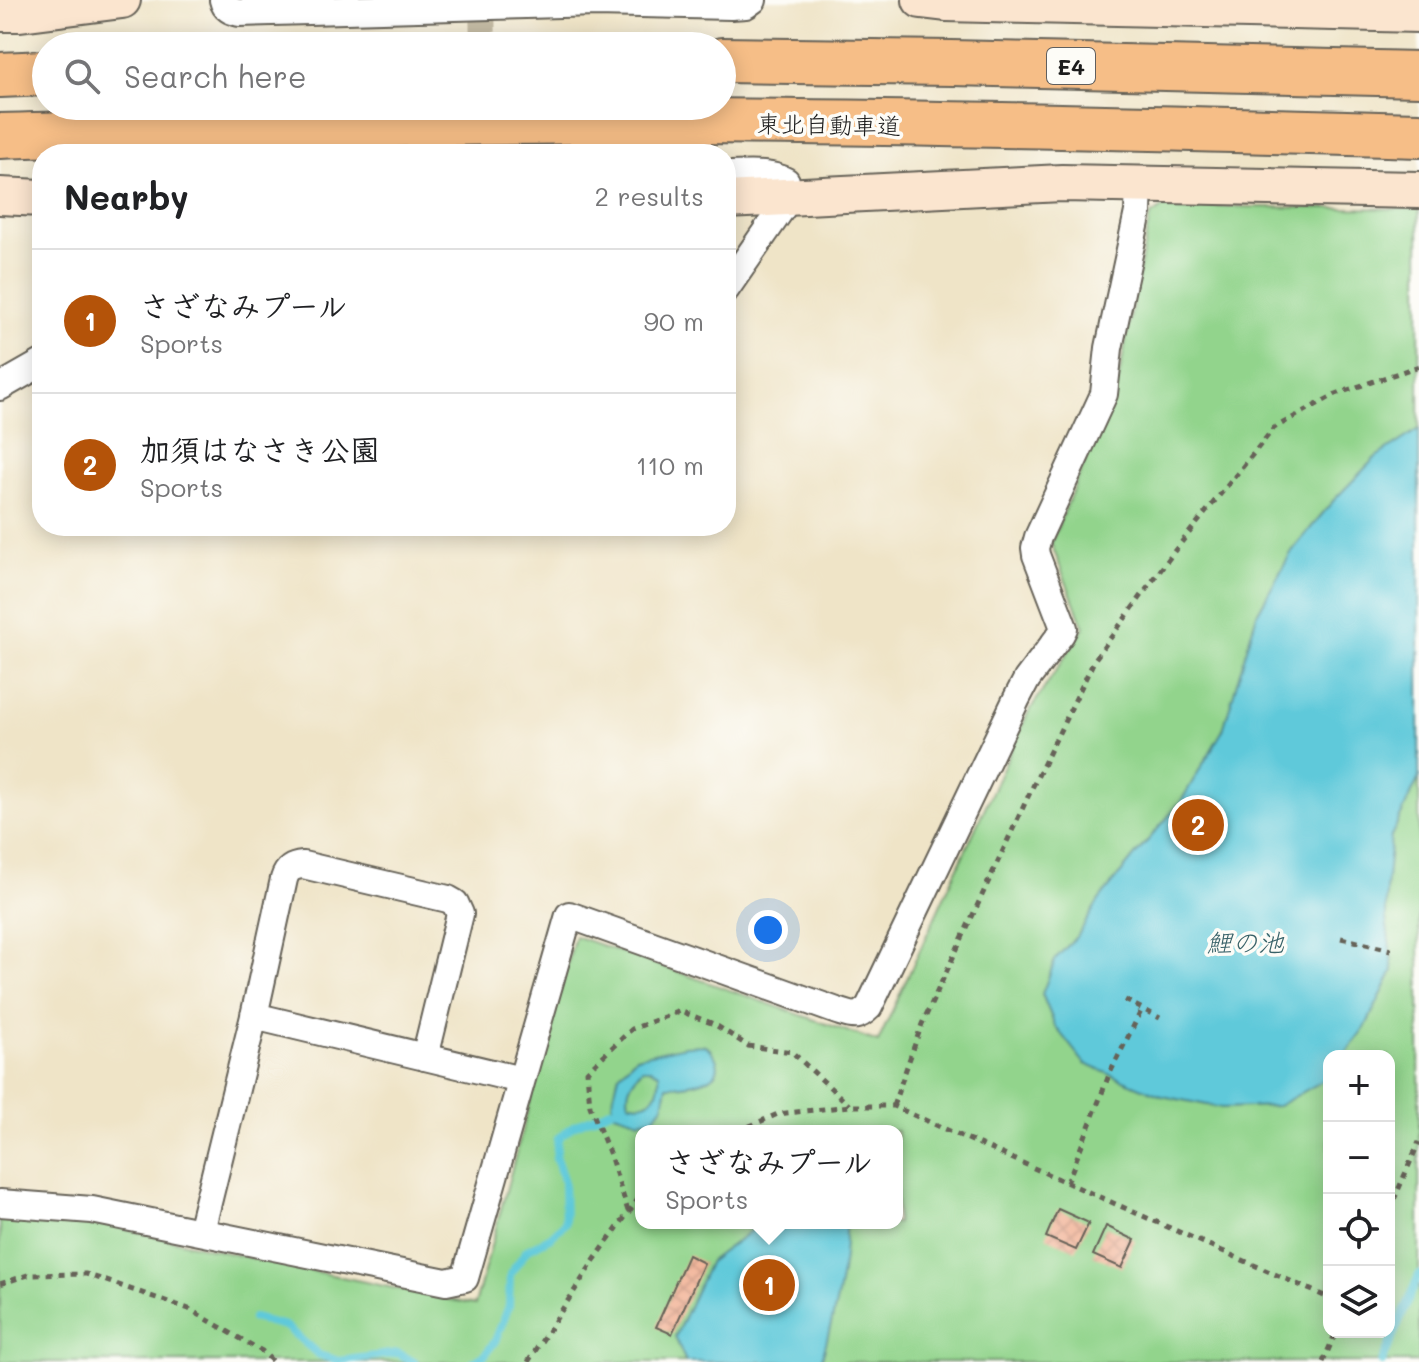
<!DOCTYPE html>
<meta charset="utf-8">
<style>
body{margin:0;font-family:Mali,"Klee One",sans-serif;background:#f6f6f6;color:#202124}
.controls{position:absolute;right:24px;bottom:24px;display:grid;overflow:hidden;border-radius:16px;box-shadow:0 4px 20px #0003}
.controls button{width:72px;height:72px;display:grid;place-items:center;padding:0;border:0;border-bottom:2px solid #e0e0e0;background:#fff;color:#202124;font:40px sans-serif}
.you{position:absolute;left:768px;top:930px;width:28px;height:28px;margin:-20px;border:6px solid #fff;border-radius:50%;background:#1a73e8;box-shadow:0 0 0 12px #1a73e833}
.badge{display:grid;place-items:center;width:52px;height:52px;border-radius:50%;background:#b45309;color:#fff;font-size:26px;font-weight:700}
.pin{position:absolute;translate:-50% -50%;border:4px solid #fff;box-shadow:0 2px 8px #0006}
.popup{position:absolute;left:635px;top:1125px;width:268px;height:104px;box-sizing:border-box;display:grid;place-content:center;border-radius:16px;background:#fff;filter:drop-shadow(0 2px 6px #0005);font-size:26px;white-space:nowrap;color:#757577}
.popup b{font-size:30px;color:#202124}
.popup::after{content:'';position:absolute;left:50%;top:100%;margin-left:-16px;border:16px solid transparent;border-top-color:#fff}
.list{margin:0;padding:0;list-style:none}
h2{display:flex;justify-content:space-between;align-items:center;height:104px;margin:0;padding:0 32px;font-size:34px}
h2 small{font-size:26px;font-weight:400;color:#757577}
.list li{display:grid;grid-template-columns:52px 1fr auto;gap:24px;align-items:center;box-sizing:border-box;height:144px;padding:0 32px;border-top:2px solid #e0e0e0}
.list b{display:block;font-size:30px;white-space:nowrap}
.list p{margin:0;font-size:26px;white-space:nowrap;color:#757577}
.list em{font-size:26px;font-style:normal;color:#757577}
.icon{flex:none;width:44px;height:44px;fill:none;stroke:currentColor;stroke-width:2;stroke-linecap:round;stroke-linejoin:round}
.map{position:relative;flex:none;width:1419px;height:1362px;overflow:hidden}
.search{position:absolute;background:#fff;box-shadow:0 4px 20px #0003;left:32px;top:32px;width:704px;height:88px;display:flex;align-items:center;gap:20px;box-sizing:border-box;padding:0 28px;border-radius:44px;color:#757577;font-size:30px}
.panel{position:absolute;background:#fff;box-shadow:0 4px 20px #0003;left:32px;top:144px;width:704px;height:392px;border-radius:32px}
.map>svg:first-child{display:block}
.grass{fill:#92d48c;stroke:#577854;stroke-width:2;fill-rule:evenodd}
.water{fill:#5fc9da;stroke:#3e727b;stroke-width:2;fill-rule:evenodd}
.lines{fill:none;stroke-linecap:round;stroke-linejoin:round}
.stream{stroke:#5fc9da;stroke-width:8}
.building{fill:url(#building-cross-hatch)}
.street-tunnel{stroke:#c5bca5;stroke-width:26;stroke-dasharray:26 13;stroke-linecap:butt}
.street-casing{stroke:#666258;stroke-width:30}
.secondary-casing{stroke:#666258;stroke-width:40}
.highway-casing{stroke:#666258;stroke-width:48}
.path{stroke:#666258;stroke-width:5;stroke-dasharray:6 6;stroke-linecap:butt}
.street{stroke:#fff;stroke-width:26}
.secondary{stroke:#fbe5cf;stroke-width:36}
.highway{stroke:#f6be87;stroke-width:44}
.labels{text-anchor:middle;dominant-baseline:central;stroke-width:7;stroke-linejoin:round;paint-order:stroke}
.shield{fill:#fdfcf7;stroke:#605f5e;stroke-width:2}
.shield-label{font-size:22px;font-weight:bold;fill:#1c1c1c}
.street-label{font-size:24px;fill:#1c1c1c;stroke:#fdfcf7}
.water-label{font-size:26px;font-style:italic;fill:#376168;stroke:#fdfcf7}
</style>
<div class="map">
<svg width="1419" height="1362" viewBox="0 0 1419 1362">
<defs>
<pattern id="building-cross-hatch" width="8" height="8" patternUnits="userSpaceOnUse" patternTransform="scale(2)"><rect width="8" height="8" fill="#f2b397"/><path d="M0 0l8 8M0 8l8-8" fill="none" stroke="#cf9982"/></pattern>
</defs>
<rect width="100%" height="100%" fill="#fdfcf7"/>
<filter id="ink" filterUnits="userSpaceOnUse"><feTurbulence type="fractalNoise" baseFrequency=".0125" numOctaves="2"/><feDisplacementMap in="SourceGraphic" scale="16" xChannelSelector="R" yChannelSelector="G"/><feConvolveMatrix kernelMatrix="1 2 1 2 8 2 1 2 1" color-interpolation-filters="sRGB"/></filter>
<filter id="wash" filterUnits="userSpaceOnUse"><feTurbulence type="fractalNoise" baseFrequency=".006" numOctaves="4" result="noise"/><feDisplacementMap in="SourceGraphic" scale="32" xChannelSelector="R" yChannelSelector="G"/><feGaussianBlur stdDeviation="1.8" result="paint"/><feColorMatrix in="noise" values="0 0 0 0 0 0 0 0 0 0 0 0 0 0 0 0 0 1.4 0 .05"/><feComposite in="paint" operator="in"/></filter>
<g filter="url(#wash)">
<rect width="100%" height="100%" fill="#efe4c7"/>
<path class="grass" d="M 1165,206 L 1419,209 L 1419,1362 L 0,1362 L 0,1218 L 82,1219 L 237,1255 L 475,1305 L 575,936 L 878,1042 L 1028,713 L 1084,628 L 1051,543 L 1118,382 L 1150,216 ZM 1329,1056 L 1389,1056 L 1389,1332 L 1329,1332 ZM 641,1131 L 897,1131 L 897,1223 L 641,1223 Z"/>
<g class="water">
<polygon points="1419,429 1419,778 1391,836 1386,890 1386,918 1393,971 1365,1028 1344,1056 1329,1056 1329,1075 1326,1079 1278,1106 1222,1108 1162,1096 1085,1064 1055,1026 1042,994 1056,958 1078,935 1099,900 1137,853 1180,803 1223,730 1257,614 1292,551 1332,502 1376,457"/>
<path d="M 706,1045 C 740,1080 693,1085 667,1086 L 663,1106 L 654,1118 L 640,1121 L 614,1113 L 612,1102 L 619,1074 L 636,1057 L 685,1046 ZM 642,1069 L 650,1069 L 659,1073 C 661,1093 651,1109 629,1102 C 625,1089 634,1078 642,1069 Z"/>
<path d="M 761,1223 L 845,1223 C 847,1270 833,1317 821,1362 L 686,1362 L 675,1337 L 710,1261 Z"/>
</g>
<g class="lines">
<g class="stream">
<polyline points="253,1318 285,1326 319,1355 339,1361 398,1353 414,1362"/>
<polyline points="473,1362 485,1355 495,1341 509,1306 510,1274 527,1250 551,1237 565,1223 564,1182 556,1158 558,1138 573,1126 613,1109"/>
<polyline points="1382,1362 1419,1275"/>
</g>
</g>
<g id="blocks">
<g class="building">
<polygon points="1058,1209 1089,1223 1076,1250 1046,1237"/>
<polygon points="1106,1226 1135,1240 1122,1268 1093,1255"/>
<polygon points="688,1255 704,1263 672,1334 656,1327"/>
</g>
</g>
</g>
<g filter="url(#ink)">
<use href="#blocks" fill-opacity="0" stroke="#666258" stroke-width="2"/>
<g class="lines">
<g class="street-tunnel">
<polyline points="482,6 483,46"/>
<polyline points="485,110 486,154"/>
</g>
<g class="street-casing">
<g id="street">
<path d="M 223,0 C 225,9 231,11 239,13 L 596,3 L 731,6 L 746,5 L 753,0"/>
<path d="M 726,175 C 746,175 769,172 786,181 L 789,198 L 726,289"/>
<polyline points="0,387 42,363"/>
<polyline points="254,1016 521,1080"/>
<path d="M 0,1203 L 92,1210 L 446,1282 L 465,1278 L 569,915 L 837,1011 C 853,1016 857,1019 869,1007 L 1017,698 L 1027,679 L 1061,634 L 1064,628 L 1036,555 L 1035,548 L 1038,537 L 1104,394 L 1109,348 L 1138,212 L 1139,184"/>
<path d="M 201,1231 L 254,1016 L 284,879 C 287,869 292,866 303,865 L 448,899 L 455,903 L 460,914 L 425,1057"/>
</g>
</g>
<g class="secondary-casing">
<g id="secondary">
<polyline points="921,0 946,3 1419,14"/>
<polyline points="0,13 20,13 122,0"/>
<polyline points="0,196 42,198"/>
<polyline points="726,200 1062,183 1419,190"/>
</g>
</g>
<g class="highway-casing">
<g id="highway">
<polyline points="722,60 952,63 1419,74"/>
<polyline points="0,75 46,73"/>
<path d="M 0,136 C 226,129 452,120 677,121 C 925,122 1172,128 1419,135"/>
</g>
</g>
<g class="path">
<polyline points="1341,938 1391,950"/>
<polyline points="1125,1000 1160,1018"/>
<polyline points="893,1106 922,1024 1033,786 1095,659 1176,549 1274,428 1336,394 1419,366"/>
<polyline points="738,1131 778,1114 850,1106 893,1106 1329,1298"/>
<polyline points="1067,1183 1109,1075 1142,1009"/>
<polyline points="628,1211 610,1155 590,1106 587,1071 632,1029 680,1011 714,1024 748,1046 792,1052 849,1105"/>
<polyline points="1389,1211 1419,1142"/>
<polyline points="0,1284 28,1275 86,1274 189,1309 262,1351 273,1362"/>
<polyline points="528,1362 595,1259 641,1195"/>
<polyline points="1323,1362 1336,1332"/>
</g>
<use href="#street" class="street"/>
<use href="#secondary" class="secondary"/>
<use href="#highway" class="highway"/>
</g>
</g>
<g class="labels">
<rect class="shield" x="1047" y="48" width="48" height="36" rx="6"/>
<g class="shield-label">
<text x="1071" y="66">E4</text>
</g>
<g class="street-label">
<text transform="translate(829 124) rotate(1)">東北自動車道</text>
</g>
<g class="water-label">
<text x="1245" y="942">鯉の池</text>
</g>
</g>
</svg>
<div class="controls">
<button>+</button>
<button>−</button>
<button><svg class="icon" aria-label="locate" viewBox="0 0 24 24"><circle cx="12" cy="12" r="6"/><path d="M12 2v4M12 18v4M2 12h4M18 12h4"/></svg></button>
<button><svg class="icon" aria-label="layers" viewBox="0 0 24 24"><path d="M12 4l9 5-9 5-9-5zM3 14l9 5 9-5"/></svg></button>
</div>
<div class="you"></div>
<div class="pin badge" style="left:769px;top:1285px">1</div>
<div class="popup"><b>さざなみプール</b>Sports</div>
<div class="pin badge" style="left:1198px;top:825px">2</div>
<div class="search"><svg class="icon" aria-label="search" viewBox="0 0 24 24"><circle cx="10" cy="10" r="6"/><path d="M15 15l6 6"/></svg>Search here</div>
<section class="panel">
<h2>Nearby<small>2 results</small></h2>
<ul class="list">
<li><span class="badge">1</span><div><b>さざなみプール</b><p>Sports</p></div><em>90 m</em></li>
<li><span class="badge">2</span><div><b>加須はなさき公園</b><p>Sports</p></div><em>110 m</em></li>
</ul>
</section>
</div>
